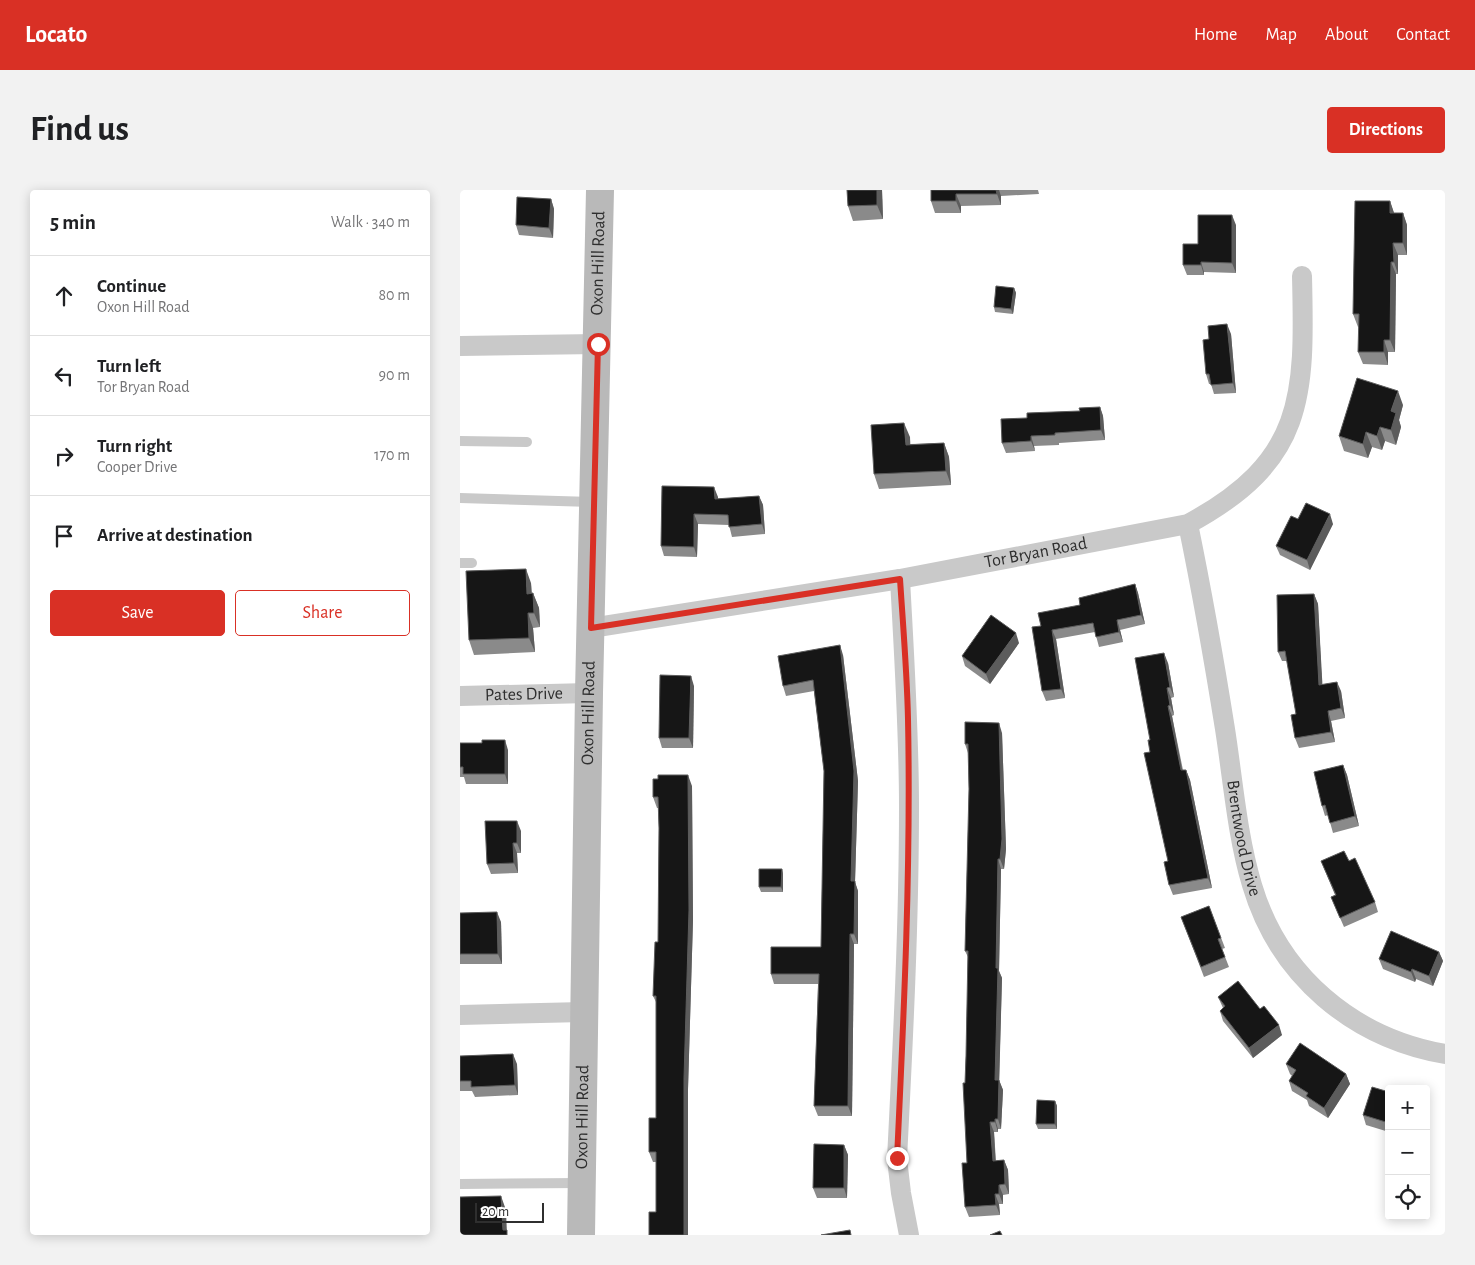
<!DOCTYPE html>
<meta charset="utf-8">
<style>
body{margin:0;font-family:"Alegreya Sans",sans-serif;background:#f2f2f2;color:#202124}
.controls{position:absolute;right:15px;bottom:15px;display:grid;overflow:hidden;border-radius:5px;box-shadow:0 2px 12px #0003}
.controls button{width:45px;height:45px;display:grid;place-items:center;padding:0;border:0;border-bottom:1px solid #e0e0e0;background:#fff;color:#202124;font:25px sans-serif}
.scale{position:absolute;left:15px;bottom:12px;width:69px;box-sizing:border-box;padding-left:5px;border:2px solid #2f2f2f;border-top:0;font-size:14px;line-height:18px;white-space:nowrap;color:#2f2f2f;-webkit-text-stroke:4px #fff;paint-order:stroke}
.stop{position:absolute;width:15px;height:15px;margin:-11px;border:4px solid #d93025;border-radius:50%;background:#fff}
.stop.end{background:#d93025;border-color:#fff;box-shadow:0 1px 5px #0008}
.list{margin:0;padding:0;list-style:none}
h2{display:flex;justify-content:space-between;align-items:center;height:65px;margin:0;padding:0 20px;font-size:21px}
h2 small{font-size:16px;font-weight:400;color:#757577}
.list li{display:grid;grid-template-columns:32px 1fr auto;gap:15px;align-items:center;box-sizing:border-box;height:80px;padding:0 20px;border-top:1px solid #e0e0e0}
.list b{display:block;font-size:19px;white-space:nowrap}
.list p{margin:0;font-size:16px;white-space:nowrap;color:#757577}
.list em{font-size:16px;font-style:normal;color:#757577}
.actions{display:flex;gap:10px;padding:15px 20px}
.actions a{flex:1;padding:11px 0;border:1px solid #d93025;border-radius:5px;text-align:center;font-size:18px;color:#d93025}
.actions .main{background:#d93025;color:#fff}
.icon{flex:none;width:28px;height:28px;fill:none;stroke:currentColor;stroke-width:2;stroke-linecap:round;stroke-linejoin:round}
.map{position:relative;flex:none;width:985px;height:1045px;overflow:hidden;border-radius:5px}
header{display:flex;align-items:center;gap:30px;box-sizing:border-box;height:70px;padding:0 25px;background:#d93025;color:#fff}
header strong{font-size:24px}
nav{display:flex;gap:28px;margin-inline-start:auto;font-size:18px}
.intro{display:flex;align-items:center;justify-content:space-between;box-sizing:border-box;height:120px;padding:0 30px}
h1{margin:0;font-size:35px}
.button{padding:12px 22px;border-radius:5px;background:#d93025;color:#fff;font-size:18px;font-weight:700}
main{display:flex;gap:30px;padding:0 30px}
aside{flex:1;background:#fff;border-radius:5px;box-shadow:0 2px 12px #0003}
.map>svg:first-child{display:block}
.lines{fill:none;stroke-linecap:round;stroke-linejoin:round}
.lane{stroke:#c9c9c9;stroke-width:10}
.street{stroke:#c9c9c9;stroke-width:20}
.secondary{stroke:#b9b9b9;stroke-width:28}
.wall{fill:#8a8a8a}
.shaded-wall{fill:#5c5c5c}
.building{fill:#161616;stroke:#5c5c5c}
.route{stroke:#d93025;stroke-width:6}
.labels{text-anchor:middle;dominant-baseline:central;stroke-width:5;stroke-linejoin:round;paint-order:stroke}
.street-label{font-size:18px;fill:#2f2f2f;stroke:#fff}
</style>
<header>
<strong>Locato</strong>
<nav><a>Home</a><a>Map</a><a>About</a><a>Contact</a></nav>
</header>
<div class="intro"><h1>Find us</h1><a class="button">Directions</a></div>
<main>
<aside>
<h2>5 min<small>Walk · 340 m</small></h2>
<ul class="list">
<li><svg class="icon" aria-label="ahead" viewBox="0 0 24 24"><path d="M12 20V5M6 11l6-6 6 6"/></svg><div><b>Continue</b><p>Oxon Hill Road</p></div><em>80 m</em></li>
<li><svg class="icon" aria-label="left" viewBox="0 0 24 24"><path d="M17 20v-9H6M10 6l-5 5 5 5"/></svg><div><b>Turn left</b><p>Tor Bryan Road</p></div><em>90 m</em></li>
<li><svg class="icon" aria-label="right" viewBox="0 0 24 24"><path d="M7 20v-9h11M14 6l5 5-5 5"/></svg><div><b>Turn right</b><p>Cooper Drive</p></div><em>170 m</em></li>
<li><svg class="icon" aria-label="arrive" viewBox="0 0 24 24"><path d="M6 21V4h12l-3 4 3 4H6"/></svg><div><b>Arrive at destination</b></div></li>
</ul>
<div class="actions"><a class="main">Save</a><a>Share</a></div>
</aside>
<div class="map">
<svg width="985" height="1045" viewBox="0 0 985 1045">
<rect width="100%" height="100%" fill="#fff"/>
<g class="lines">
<g class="lane">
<polyline points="0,251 67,252"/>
<polyline points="0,308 132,312"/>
<polyline points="0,373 12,373"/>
<polyline points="0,994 121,993"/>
</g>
<g class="street">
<polyline points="0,156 138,154"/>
<path id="s1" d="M 728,334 C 742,402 754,470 765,539 C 773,590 777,645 792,695 C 819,786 893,848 985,864"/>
<path d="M 440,389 C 444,464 449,540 449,616 C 449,733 443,851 437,969 L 441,1003 L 449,1045"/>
<path id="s2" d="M 131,438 L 440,389 L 728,334 C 845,271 845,207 842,86"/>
<path id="s3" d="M 0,506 L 129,503"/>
<polyline points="0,825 124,822"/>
</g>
<path class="secondary" id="s4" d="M 121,1045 L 129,503 L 140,0"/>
</g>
<g class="wall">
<polygon points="387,0 422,0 423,29 393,31 388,16"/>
<polygon points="471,0 578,0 579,4 541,6 541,15 501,16 501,23 475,23 471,11"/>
<polygon points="91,9 94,19 93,48 59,45 56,35"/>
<polygon points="930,11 934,23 943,23 947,35 947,65 938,65 938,84 936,84 935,162 928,162 928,175 903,174 898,162 899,137 898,137 893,124"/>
<polygon points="776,35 776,83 744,82 744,85 727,85 723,75 738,54"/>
<polygon points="554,98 556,103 553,124 535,122 534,117"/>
<polygon points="771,144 776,203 754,204 751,194 749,194 746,184 749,149"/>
<polygon points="943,215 939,230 941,237 936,255 925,251 922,260 912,257 908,268 884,261 879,246"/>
<polygon points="640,217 643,226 645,250 599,253 599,255 574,256 575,261 546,263 542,253 567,228 620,221"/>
<polygon points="450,247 450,254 484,253 489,267 491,295 419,299 414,284"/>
<polygon points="202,296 258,307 258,309 299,306 303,315 305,344 272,347 269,335 238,334 237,367 204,366 201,356"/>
<polygon points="838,329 873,334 850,380 820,365 816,356"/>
<polygon points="71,393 72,403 73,403 79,418 80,437 73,438 75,462 14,465 9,450"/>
<polygon points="675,394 678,403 685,434 660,440 663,452 639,457 635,442 596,449 605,508 586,511 582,501 581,436 620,415"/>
<polygon points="854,404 858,414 862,495 881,501 885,528 871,531 875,552 839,558 835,548 836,524 827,471 822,471 818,462"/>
<polygon points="559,453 530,494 505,476 502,466"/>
<polygon points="383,465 398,591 395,692 398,701 398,754 394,754 392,926 358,926 354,916 358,794 314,794 311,784 361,757 364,581 354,501 326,506 323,496"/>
<polygon points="708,473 714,507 711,508 714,525 712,526 723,580 726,580 730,590 752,698 713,705 709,695 708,671 690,562 690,550"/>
<polygon points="234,496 233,558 202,558 199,548"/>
<polygon points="542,543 546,659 544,679 541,679 539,781 542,788 539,890 543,900 541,939 538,939 538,942 534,942 536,971 544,970 548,980 549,1004 543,1005 543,1014 539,1014 540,1025 509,1027 505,1017 507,973 505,893 506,866 508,767 505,761 509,599 508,563 505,554"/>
<polygon points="0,553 48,560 48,594 6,594 4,587 0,587"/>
<polygon points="883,575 887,585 899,636 873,643 868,625 865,626 862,616"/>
<polygon points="232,596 233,730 228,899 196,1022 196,972 193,972 189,962 196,928 196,812 193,806 198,752 199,638 198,618 197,618 193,607"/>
<polygon points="61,641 61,663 57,663 58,683 31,684 27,674"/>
<polygon points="861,671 889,671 915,712 918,722 884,737 871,707 875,705"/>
<polygon points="322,679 323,684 323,702 301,702 299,697"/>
<polygon points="749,716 765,758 762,759 769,777 744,787 721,727"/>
<polygon points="0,723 41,732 42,774 0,774"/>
<polygon points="979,762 983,771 973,796 956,789 955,792 923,779 919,769"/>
<polygon points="758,807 800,819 822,845 793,868 763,831 760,821 763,818"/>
<polygon points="0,866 57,874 58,905 15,907 12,901 0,901"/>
<polygon points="826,874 886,884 890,894 868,928 849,916 847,910 832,901 829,891 832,886 830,884"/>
<polygon points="929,902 929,942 906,935 903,925"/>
<polygon points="595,911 597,916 597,939 578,939 576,934"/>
<polygon points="384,955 388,965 387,1008 357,1008 353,998"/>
</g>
<g class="shaded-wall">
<polygon points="417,0 422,0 423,29 417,15"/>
<polygon points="536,0 539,0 541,6 541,15 537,4"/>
<polygon points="496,4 501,16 501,23 496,11"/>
<polygon points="91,9 94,19 93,48 89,38"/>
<polygon points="930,11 934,23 930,23"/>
<polygon points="943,23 947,35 947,65 943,53"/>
<polygon points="772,25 776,35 776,83 772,73"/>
<polygon points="933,53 938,65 938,84 934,72"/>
<polygon points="741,72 744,82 744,85 741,75"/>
<polygon points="931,72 936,84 935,162 930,150"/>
<polygon points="554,98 556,103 553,124 551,119"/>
<polygon points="767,134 771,144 776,203 773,193"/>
<polygon points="924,150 928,162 928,175 924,162"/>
<polygon points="938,201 943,215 939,230 941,237 936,255 931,240 931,221"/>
<polygon points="640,217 643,226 645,250 641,240"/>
<polygon points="444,233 450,247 451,269 446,255"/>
<polygon points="920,237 925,251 922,260 917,246"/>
<polygon points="906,242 912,257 908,268 903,254"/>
<polygon points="571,246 574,256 575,261 571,251"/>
<polygon points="484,253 489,267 491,295 486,281"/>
<polygon points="254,297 258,307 258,319 255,309"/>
<polygon points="299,306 303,315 305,344 302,334"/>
<polygon points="234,324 238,334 237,367 234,357"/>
<polygon points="870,324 873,334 850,380 847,370"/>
<polygon points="66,379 71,393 72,418 67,404"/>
<polygon points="675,394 678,403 685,434 681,425"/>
<polygon points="73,403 79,418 80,437 74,423"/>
<polygon points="854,404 858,414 863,505 859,495"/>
<polygon points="68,423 73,438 75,462 69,448"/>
<polygon points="657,430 660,440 663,452 659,442"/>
<polygon points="592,440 596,449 605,508 601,499"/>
<polygon points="556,443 559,453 530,494 526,484"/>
<polygon points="380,455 383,465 398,591 395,692 398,701 398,754 394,744"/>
<polygon points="704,463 708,473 714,507 710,497"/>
<polygon points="231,486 234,496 233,558 229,548"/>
<polygon points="877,492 881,501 885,528 881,518"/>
<polygon points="707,498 711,508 714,525 710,515"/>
<polygon points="708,516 712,526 724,590 721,580"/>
<polygon points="868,521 871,531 875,552 871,542"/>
<polygon points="539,533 542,543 546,659 544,679 540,669"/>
<polygon points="45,550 48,560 48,594 45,584"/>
<polygon points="883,575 887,585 899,636 895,626"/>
<polygon points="726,580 730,590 752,698 748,688"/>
<polygon points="228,585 232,596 233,730 228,899 228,1045 224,1045 224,888"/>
<polygon points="57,631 61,641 61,663 57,653"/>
<polygon points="53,653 57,663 58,683 54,673"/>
<polygon points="538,669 541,679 539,781 542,788 539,900 535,890 536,778"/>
<polygon points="322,679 323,684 323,702 321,697"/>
<polygon points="37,722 41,732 42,774 38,764"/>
<polygon points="390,744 394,754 392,926 388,916"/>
<polygon points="979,762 983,771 973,796 969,786"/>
<polygon points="952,779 956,789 955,792 951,782"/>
<polygon points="819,835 822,845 793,868 789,858"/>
<polygon points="53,864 57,874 58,905 55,895"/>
<polygon points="886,884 890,894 868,928 864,918"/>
<polygon points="539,890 543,900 541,939 538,929"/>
<polygon points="595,911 597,916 597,939 595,934"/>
<polygon points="535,929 538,939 538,942 535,932"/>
<polygon points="530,932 534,942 536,981 533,971"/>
<polygon points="384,955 388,965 387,1008 384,998"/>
<polygon points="544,970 548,980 549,1004 545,994"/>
<polygon points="539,995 543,1005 543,1014 539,1004"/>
<polygon points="535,1004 539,1014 540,1025 536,1015"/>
<polygon points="41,1006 46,1020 47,1045 43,1040"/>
</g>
<g class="building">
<polygon points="387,0 417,0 417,15 388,16"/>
<polygon points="471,0 536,0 537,4 496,4 496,11 471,11"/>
<polygon points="57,7 91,9 89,38 56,35"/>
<polygon points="895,11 930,11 930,23 943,23 943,53 933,53 934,72 931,72 930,150 924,150 924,162 898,162 899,124 893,124"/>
<polygon points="738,25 772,25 772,73 741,72 741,75 723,75 723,54 738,54"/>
<polygon points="536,96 554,98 551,119 534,117"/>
<polygon points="767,134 773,193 751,195 749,184 746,184 743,150 749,149 748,136"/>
<polygon points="897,188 938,201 931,221 936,223 931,240 920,237 917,246 906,242 903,254 879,246"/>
<polygon points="640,217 641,240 595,243 595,245 571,246 571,251 542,253 541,229 567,228 567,223 620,221 619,218"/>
<polygon points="444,233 446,255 484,253 486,281 414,284 411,235"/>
<polygon points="202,296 254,297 255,309 299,306 302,334 269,337 268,325 234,324 234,357 201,356"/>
<polygon points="846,313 870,324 847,370 816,356 831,326 838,329"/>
<polygon points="66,379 67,404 73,403 74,423 68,423 69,448 9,450 6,381"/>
<polygon points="675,394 681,425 657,430 659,442 636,447 633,433 592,440 601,499 582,501 572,437 581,436 578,423 620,415 619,408"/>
<polygon points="854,404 859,495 877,492 881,518 868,521 871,542 835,548 831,525 836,524 825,461 818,462 817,405"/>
<polygon points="531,425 556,443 526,484 502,466"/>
<polygon points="380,455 394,581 391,691 395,691 394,744 390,744 388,916 354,916 359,784 311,784 311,757 361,757 364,581 353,490 323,496 318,466"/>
<polygon points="704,463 710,497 707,498 710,515 708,516 721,580 726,580 748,688 709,695 704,672 708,671 684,563 690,562 688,550 690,550 675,468"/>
<polygon points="200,485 231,486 229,548 199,548"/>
<polygon points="505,532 539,533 542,649 540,669 538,669 536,778 538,778 535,890 539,890 538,929 535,929 535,932 530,932 533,971 544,970 545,994 539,995 539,1004 535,1004 536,1015 505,1017 502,973 507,973 503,893 505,893 506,866 508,761 505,761 509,599 508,554 505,554"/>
<polygon points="22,550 45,550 45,584 3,584 3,577 0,577 0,553 22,553"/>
<polygon points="883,575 895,626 870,633 865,615 862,616 854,582"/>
<polygon points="198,585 228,585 229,720 224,888 224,1045 189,1045 189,1022 196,1022 196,962 189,962 189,928 196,928 196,806 193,806 195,752 198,752 199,638 198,607 193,607 193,589 198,589"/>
<polygon points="25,631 57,631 57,653 53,653 54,673 27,674"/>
<polygon points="884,661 889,671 895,668 915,712 880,728 871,707 876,705 861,671"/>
<polygon points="299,679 322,679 321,697 299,697"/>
<polygon points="749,716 761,748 758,749 765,767 741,777 721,727"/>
<polygon points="37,722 38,764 0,764 0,723"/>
<polygon points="931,741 979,762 969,786 952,779 951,782 919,769"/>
<polygon points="778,791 800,819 804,816 819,835 789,858 760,821 765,816 758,807"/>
<polygon points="840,853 886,884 864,918 846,906 848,903 829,891 836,880 826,874"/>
<polygon points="53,864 55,895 11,897 11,891 0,891 0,866"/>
<polygon points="912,897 929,902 929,933 903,925"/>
<polygon points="577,910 595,911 595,934 576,934"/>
<polygon points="354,954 384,955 384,998 353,998"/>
<polygon points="41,1006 43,1040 47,1040 47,1045 0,1045 0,1007"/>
<polygon points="390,1040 391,1045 361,1045"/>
<polygon points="540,1041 542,1045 530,1045"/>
</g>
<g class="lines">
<path class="route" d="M 138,154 L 131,438 L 440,389 C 443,435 447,482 448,529 C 451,675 444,822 437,968"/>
</g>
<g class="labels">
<g class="street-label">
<text stroke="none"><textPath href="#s4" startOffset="972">Oxon Hill Road</textPath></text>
<text stroke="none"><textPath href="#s2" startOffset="451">Tor Bryan Road</textPath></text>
<text stroke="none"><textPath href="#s3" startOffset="64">Pates Drive</textPath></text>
<text stroke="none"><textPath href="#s4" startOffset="522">Oxon Hill Road</textPath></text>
<text stroke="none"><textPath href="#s1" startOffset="319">Brentwood Drive</textPath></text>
<text stroke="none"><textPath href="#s4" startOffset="118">Oxon Hill Road</textPath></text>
</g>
</g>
</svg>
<div class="controls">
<button>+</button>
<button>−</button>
<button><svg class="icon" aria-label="locate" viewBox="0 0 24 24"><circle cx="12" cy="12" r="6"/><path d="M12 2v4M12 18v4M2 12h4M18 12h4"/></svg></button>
</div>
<div class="scale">20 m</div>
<div class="stop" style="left:138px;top:154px"></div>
<div class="stop end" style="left:437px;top:968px"></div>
</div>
</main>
